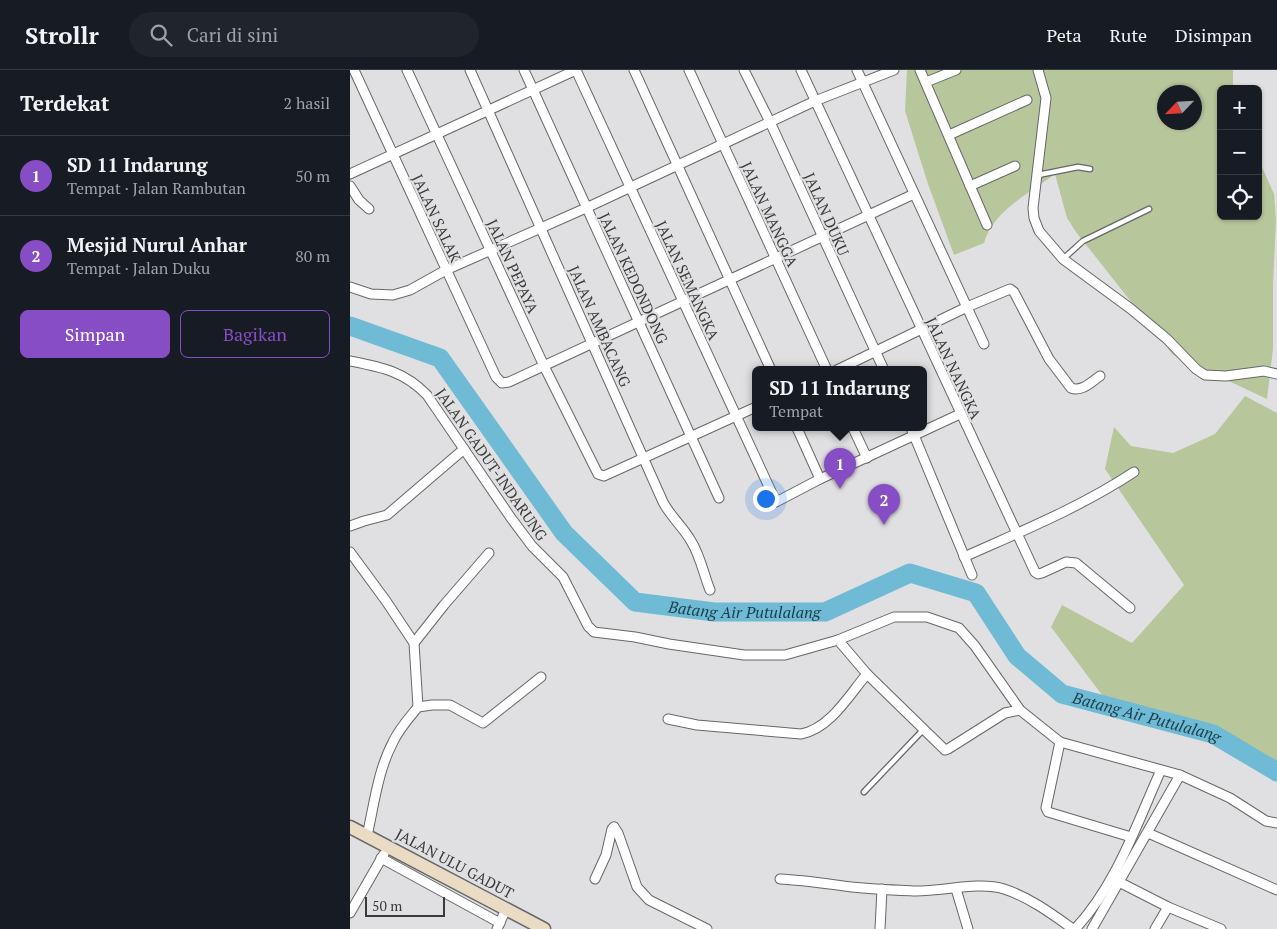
<!DOCTYPE html>
<html lang="id">
<meta charset="utf-8">
<style>
body{margin:0;font-family:"PT Serif",serif;background:#20242c;color:#f1f3f6}
.controls{position:absolute;right:15px;top:15px;display:grid;overflow:hidden;border-radius:8px;box-shadow:0 1px 4px #0004}
.controls button{width:45px;height:45px;display:grid;place-items:center;padding:0;border:0;border-bottom:1px solid #363941;background:#171b24;color:#f1f3f6;font:25px sans-serif}
.compass{position:absolute;left:807px;top:15px;width:45px;height:45px;border-radius:50%;background:#171b24;box-shadow:0 1px 4px #0004;rotate:245deg}
.scale{position:absolute;left:15px;bottom:12px;width:80px;box-sizing:border-box;padding-left:5px;border:2px solid #3a3a3a;border-top:0;font-size:14px;line-height:18px;white-space:nowrap;color:#3a3a3a;-webkit-text-stroke:4px #e0e0e2;paint-order:stroke}
.you{position:absolute;left:415px;top:428px;width:18px;height:18px;margin:-12px;border:4px solid #fff;border-radius:50%;background:#1a73e8;box-shadow:0 0 0 8px #1a73e833}
.badge{display:grid;place-items:center;width:32px;height:32px;border-radius:50%;background:#874dc4;color:#fff;font-size:16px;font-weight:700}
.pin{position:absolute;translate:-50% -41px;filter:drop-shadow(0 1px 2px #0008)}
.pin::after{content:'';position:absolute;top:26px;width:18px;height:15px;background:inherit;clip-path:polygon(0 0,100% 0,50% 100%)}
.popup{position:absolute;left:402px;top:296px;width:175px;height:65px;box-sizing:border-box;display:grid;place-content:center;border-radius:8px;background:#171b24;filter:drop-shadow(0 1px 4px #0005);font-size:16px;white-space:nowrap;color:#9ea1a6}
.popup b{font-size:19px;color:#f1f3f6}
.popup::after{content:'';position:absolute;left:50%;top:100%;margin-left:-10px;border:10px solid transparent;border-top-color:#171b24}
.list{margin:0;padding:0;list-style:none}
h2{display:flex;justify-content:space-between;align-items:center;height:65px;margin:0;padding:0 20px;font-size:21px}
h2 small{font-size:16px;font-weight:400;color:#9ea1a6}
.list li{display:grid;grid-template-columns:32px 1fr auto;gap:15px;align-items:center;box-sizing:border-box;height:80px;padding:0 20px;border-top:1px solid #363941}
.list b{display:block;font-size:19px;white-space:nowrap}
.list p{margin:0;font-size:16px;white-space:nowrap;color:#9ea1a6}
.list em{font-size:16px;font-style:normal;color:#9ea1a6}
.actions{display:flex;gap:10px;padding:15px 20px}
.actions a{flex:1;padding:11px 0;border:1px solid #874dc4;border-radius:8px;text-align:center;font-size:18px;color:#874dc4}
.actions .main{background:#874dc4;color:#fff}
.icon{flex:none;width:28px;height:28px;fill:none;stroke:currentColor;stroke-width:2;stroke-linecap:round;stroke-linejoin:round}
.map{position:relative;flex:none;width:927px;height:859px;overflow:hidden}
header{display:flex;align-items:center;gap:30px;box-sizing:border-box;height:70px;padding:0 25px;background:#171b24;border-bottom:1px solid #363941}
header strong{font-size:24px}
nav{display:flex;gap:28px;margin-inline-start:auto;font-size:18px}
.search{width:350px;height:45px;background:#20242c;display:flex;align-items:center;gap:12px;box-sizing:border-box;padding:0 18px;border-radius:28px;color:#9ea1a6;font-size:19px}
main{display:flex}
aside{flex:1;background:#171b24}
.map>svg:first-child{display:block}
.green{fill:#b8c69b;fill-rule:evenodd}
.lines{fill:none;stroke-linecap:round;stroke-linejoin:round}
.river{stroke:#6fbad5;stroke-width:19}
.lane-casing{stroke:#666768;stroke-width:7}
.street-casing{stroke:#666768;stroke-width:11}
.secondary-casing{stroke:#666768;stroke-width:15}
.lane{stroke:#fff;stroke-width:4.5}
.street{stroke:#fff;stroke-width:9}
.secondary{stroke:#eadcc4;stroke-width:12}
.labels{text-anchor:middle;dominant-baseline:central;stroke-width:4.5;stroke-linejoin:round;paint-order:stroke}
.street-label{font-size:15px;fill:#3a3a3a;stroke:#e0e0e2}
.water-label{font-size:16px;font-style:italic;fill:#1b3e4a;stroke:#e0e0e2}
</style>
<header>
<strong>Strollr</strong>
<div class="search"><svg class="icon" aria-label="search" viewBox="0 0 24 24"><circle cx="10" cy="10" r="6"/><path d="M15 15l6 6"/></svg>Cari di sini</div>
<nav><a>Peta</a><a>Rute</a><a>Disimpan</a></nav>
</header>
<main>
<aside>
<h2>Terdekat<small>2 hasil</small></h2>
<ul class="list">
<li><span class="badge">1</span><div><b>SD 11 Indarung</b><p>Tempat · Jalan Rambutan</p></div><em>50 m</em></li>
<li><span class="badge">2</span><div><b>Mesjid Nurul Anhar</b><p>Tempat · Jalan Duku</p></div><em>80 m</em></li>
</ul>
<div class="actions"><a class="main">Simpan</a><a>Bagikan</a></div>
</aside>
<div class="map">
<svg width="927" height="859" viewBox="0 0 927 859">
<rect width="100%" height="100%" fill="#e0e0e2"/>
<g class="green">
<path d="M 557,0 L 883,0 L 883,19 L 871,19 L 871,146 L 908,146 L 908,88 L 924,124 L 926,149 L 923,215 L 923,279 L 917,329 L 823,285 L 726,162 L 717,148 L 705,104 C 681,122 642,142 634,173 L 604,185 L 578,114 L 555,41 ZM 814,22 L 844,22 L 844,52 L 814,52 Z"/>
<polygon points="895,326 927,343 927,692 752,625 701,557 712,535 782,573 834,515 755,399 764,357 781,376 823,383 865,364"/>
</g>
<g class="lines">
<path class="river" id="s1" d="M 0,256 L 90,288 L 214,463 L 285,532 L 364,542 L 475,542 L 560,503 L 626,523 L 667,586 L 712,624 L 863,664 L 927,702"/>
<g class="lane-casing">
<g id="lane">
<polyline points="688,105 728,97 740,99"/>
<polyline points="713,189 733,171 799,139"/>
<polyline points="514,722 573,660"/>
</g>
</g>
<g class="street-casing">
<g id="street">
<polyline points="4,0 146,307 152,313 159,312 564,124"/>
<polyline points="57,0 194,296 248,404 254,406 406,337"/>
<path d="M 120,0 L 313,432 C 321,447 333,457 341,471 C 350,485 354,505 360,520"/>
<polyline points="174,0 369,428"/>
<polyline points="226,0 426,432 470,409 610,344"/>
<polyline points="284,0 421,300"/>
<polyline points="339,0 477,300"/>
<polyline points="394,0 420,52 534,300"/>
<polyline points="451,0 685,502 688,504 692,503 716,492 726,493 780,538"/>
<polyline points="507,0 634,274"/>
<polyline points="570,0 637,155"/>
<polyline points="688,0 696,28 683,138 684,148 689,161 713,189 781,239 817,269 846,299 855,305 876,306 914,301 927,304"/>
<polyline points="576,12 606,0"/>
<polyline points="599,65 677,30"/>
<polyline points="0,104 226,0"/>
<polyline points="0,116 9,130 19,139"/>
<polyline points="620,116 665,96"/>
<polyline points="0,217 21,224 43,225 60,220 96,200 236,138 465,31 544,0"/>
<path d="M 0,291 C 31,297 54,301 77,325 L 161,448 L 182,476 L 213,507 L 238,556 L 244,562 L 285,567 L 319,574 L 394,585 L 435,585 L 488,570 L 544,547 L 577,547 L 609,558 L 625,576 L 670,640 L 710,672 L 830,705 L 880,728 L 916,751 L 927,753"/>
<path d="M 487,300 L 617,237 L 660,219 L 664,222 L 699,289 L 721,318 C 732,322 741,312 750,306"/>
<polyline points="447,358 470,409"/>
<polyline points="503,358 517,388"/>
<polyline points="561,358 622,505"/>
<polyline points="0,456 14,451 37,445 114,379"/>
<polyline points="0,482 36,531 64,573 68,637"/>
<path d="M 614,487 C 672,461 731,437 784,402"/>
<polyline points="488,570 517,604 595,680 598,679 655,643 670,640"/>
<polyline points="64,573 94,535 139,483"/>
<path d="M 318,649 L 347,655 L 451,664 C 480,659 499,625 517,604"/>
<polyline points="710,672 696,738 698,742 781,767"/>
<polyline points="264,757 268,763 287,817 299,830 357,859"/>
<polyline points="798,763 927,820"/>
<path d="M 17,766 C 24,735 28,700 43,672 C 49,659 59,648 68,637 L 82,635 L 100,635 L 133,653 L 191,607"/>
<polyline points="31,788 150,853"/>
<polyline points="245,809 256,785 262,759 264,757"/>
<path d="M 430,809 C 454,810 478,814 502,817 C 522,819 543,820 563,821 C 591,822 628,811 654,819 C 679,827 702,844 723,859"/>
<polyline points="769,812 818,837 871,859"/>
<polyline points="606,819 618,859"/>
<polyline points="0,843 34,784"/>
<polyline points="147,859 156,839"/>
<polyline points="530,859 532,819"/>
<path d="M 725,859 C 766,816 787,753 811,700"/>
<polyline points="742,859 830,705"/>
<polyline points="805,859 818,837"/>
</g>
</g>
<g class="secondary-casing">
<polyline id="secondary" points="0,757 194,859"/>
</g>
<use href="#lane" class="lane"/>
<use href="#street" class="street"/>
<use href="#secondary" class="secondary"/>
</g>
<g class="labels">
<g class="street-label">
<text transform="translate(420 144) rotate(65)">JALAN MANGGA</text>
<text transform="translate(477 144) rotate(66)">JALAN DUKU</text>
<text transform="translate(87 148) rotate(65)">JALAN SALAK</text>
<text transform="translate(163 196) rotate(65)">JALAN PEPAYA</text>
<text transform="translate(284 208) rotate(65)">JALAN KEDONDONG</text>
<text transform="translate(338 210) rotate(65)">JALAN SEMANGKA</text>
<text transform="translate(250 256) rotate(66)">JALAN AMBACANG</text>
<text transform="translate(604 298) rotate(65)">JALAN NANGKA</text>
<text transform="translate(142 394) rotate(55)">JALAN GADUT-INDARUNG</text>
<text transform="translate(105 793) rotate(28)">JALAN ULU GADUT</text>
</g>
<g class="water-label">
<text stroke="none"><textPath href="#s1" startOffset="519">Batang Air Putulalang</textPath></text>
<text stroke="none"><textPath href="#s1" startOffset="984">Batang Air Putulalang</textPath></text>
</g>
</g>
</svg>
<div class="controls">
<button>+</button>
<button>−</button>
<button><svg class="icon" aria-label="locate" viewBox="0 0 24 24"><circle cx="12" cy="12" r="6"/><path d="M12 2v4M12 18v4M2 12h4M18 12h4"/></svg></button>
</div>
<svg class="compass" viewBox="-18 -18 36 36"><path d="M0-13l5 13h-10z" fill="#e53935"/><path d="M0 13l5-13h-10z" fill="#9ea1a6"/></svg>
<div class="scale">50 m</div>
<div class="you"></div>
<div class="pin badge" style="left:490px;top:419px">1</div>
<div class="popup"><b>SD 11 Indarung</b>Tempat</div>
<div class="pin badge" style="left:534px;top:455px">2</div>
</div>
</main>
